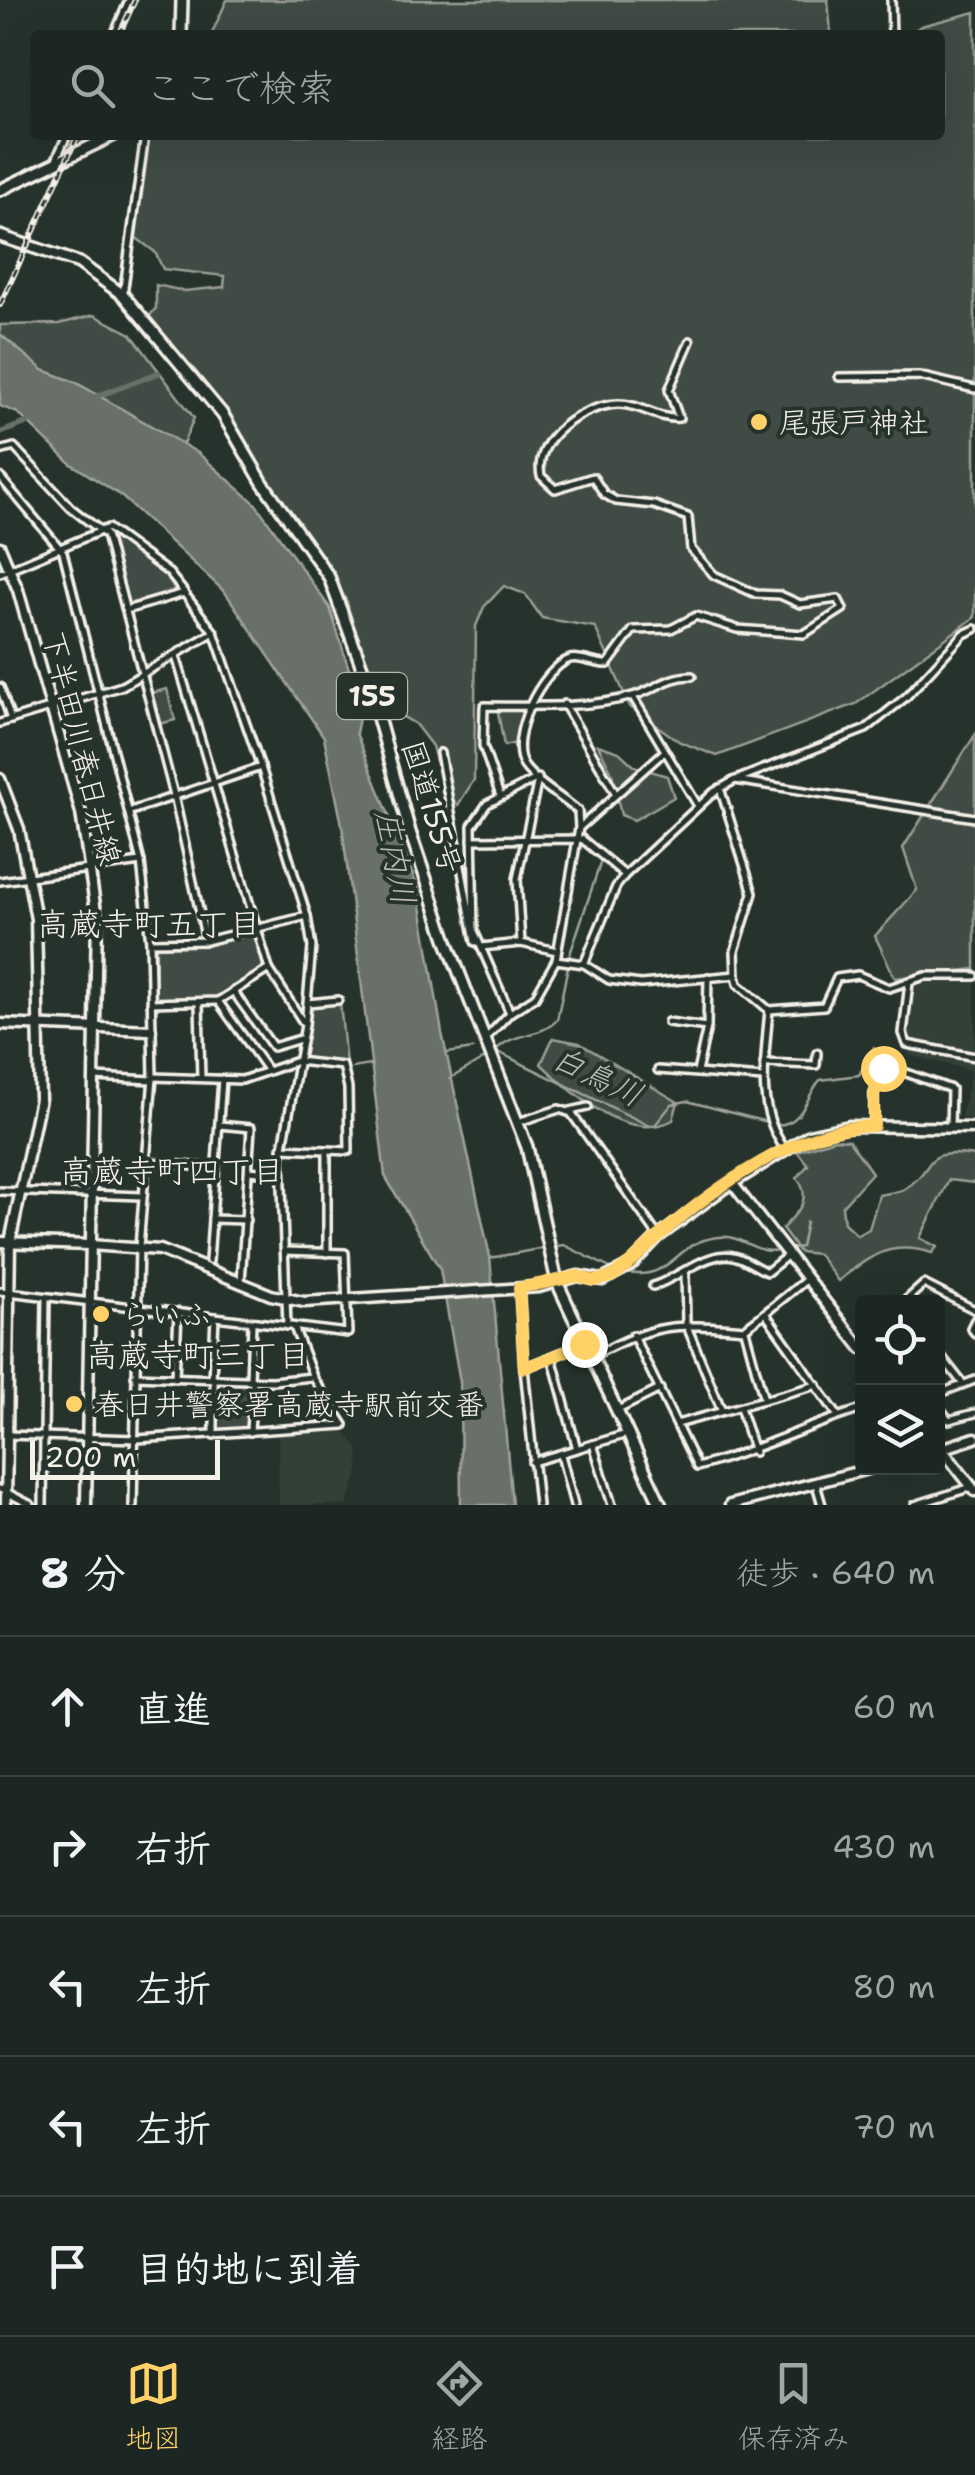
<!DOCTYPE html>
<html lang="ja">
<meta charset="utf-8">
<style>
body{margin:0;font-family:"Shantell Sans","Klee One",sans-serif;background:#252e2a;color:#f1f3f6}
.controls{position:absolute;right:30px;bottom:30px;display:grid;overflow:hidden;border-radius:10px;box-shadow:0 10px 40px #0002}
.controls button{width:90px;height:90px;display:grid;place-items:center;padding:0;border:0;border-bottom:2px solid #3a4340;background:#1c2622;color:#f1f3f6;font:50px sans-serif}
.scale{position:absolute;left:30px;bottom:25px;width:190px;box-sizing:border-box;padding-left:10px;border:5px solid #f4f1e8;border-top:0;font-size:28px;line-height:35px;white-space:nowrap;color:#f4f1e8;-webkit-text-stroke:8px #26332d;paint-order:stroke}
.stop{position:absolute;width:30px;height:30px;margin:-22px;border:8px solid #ffd166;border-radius:50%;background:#fff}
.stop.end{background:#ffd166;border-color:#fff;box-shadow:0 2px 10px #0008}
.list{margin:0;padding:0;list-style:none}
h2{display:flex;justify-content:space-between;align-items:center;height:130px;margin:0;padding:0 40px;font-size:42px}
h2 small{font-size:32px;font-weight:400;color:#a0a5a5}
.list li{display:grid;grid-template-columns:65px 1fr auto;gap:30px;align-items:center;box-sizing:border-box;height:140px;padding:0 40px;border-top:2px solid #3a4340}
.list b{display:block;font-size:38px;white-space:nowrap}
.list em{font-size:32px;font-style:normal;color:#a0a5a5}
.icon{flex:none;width:55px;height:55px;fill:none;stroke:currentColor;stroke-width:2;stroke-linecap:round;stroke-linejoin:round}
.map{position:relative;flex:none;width:975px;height:1505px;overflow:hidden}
.search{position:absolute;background:#1c2622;box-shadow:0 10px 40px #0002;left:30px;right:30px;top:30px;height:110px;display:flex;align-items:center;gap:25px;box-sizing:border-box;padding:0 35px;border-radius:10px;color:#a0a5a5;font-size:38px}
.sheet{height:830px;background:#1c2622}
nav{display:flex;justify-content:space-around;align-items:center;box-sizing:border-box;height:140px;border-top:2px solid #3a4340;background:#1c2622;font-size:28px;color:#a0a5a5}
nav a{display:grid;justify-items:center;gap:5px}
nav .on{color:#ffd166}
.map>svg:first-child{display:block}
.built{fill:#333f39}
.green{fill:#414b45;stroke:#9a9e96;stroke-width:2.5}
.water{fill:#676f68;stroke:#9fa39b;stroke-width:2.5}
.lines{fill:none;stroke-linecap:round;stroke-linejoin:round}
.stream{stroke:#9fa39b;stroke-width:2.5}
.canal{stroke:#676f68;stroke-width:6}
.minor-casing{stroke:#f4f1e8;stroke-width:12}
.tertiary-casing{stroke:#f4f1e8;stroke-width:15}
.secondary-casing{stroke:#f4f1e8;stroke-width:15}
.trunk-casing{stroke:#f4f1e8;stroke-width:16}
.minor{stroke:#26332d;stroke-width:5}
.tertiary{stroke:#26332d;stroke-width:8}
.secondary{stroke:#26332d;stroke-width:8}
.trunk{stroke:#26332d;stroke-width:9}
.rail-casing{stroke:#f4f1e8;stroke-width:6}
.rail{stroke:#26332d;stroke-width:2.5;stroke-dasharray:8;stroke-linecap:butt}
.route{stroke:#ffd166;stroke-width:12}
.poi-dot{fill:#ffd166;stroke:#26332d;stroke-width:4}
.labels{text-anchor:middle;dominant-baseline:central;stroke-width:8;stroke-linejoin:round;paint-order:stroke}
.shield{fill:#26332d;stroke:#b6b8b0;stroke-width:2.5}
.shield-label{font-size:28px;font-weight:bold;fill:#f4f1e8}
.poi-label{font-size:30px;fill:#f4f1e8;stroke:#26332d;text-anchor:start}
.street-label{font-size:30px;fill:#f4f1e8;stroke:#26332d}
.water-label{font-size:32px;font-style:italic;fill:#bcbdb5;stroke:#26332d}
.neighbourhood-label{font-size:32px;fill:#f4f1e8;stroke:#26332d}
</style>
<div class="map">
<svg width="975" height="1505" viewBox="0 0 975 1505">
<rect width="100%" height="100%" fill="#26332d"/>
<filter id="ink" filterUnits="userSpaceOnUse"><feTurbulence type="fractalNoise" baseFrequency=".01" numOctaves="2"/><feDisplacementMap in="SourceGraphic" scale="20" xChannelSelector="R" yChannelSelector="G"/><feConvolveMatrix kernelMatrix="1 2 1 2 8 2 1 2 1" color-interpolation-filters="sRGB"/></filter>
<g filter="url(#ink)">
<g class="built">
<polygon points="975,981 975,1118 961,1118 971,1070 909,1055 906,1035 913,989 924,982"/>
<polygon points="341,1427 358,1448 359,1470 347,1505 279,1505 278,1433"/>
</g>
<g class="green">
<polygon points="227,0 828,0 831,33 837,35 211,35"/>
<polygon points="975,12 975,617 856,704 717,756 680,742 630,707 595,627 542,618 525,594 504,586 484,607 476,626 474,780 458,805 445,795 432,746 415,724 378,702 367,686 347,602 324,559 296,526 220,402 148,318 156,308 156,285 184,291 224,287 225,276 163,269 155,252 135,237 149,135 940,135 940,35 908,35 921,26"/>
<polygon points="94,315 131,334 194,418 179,453 0,372 0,325 59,324"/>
<polygon points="111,533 166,575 177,593 127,604"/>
<polygon points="167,689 175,720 159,724 151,693"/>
<polygon points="497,706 531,706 521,742 504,746"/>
<polygon points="975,735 975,969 895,978 875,936 917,890 903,848"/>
<polygon points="598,745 619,752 634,766 667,776 674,797 634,820 621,815 612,773"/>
<polygon points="254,933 264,969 218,999 155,998 156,947 207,945"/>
<polygon points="340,1002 346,1064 304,1059 312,1007"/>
<path d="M 553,1038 L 579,1043 L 678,1102 L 673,1120 C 628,1144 572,1093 541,1064 Z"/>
<path d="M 834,1139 L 849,1140 L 872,1173 L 842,1206 L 844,1223 L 857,1235 L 869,1229 L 879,1195 C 887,1193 896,1193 904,1189 C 939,1168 918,1147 975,1156 L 975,1183 L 949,1180 L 920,1238 L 937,1247 L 932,1253 C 890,1240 870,1256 838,1281 L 818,1254 L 799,1252 L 782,1229 C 796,1213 814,1200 797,1178 L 808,1165 L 797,1151 Z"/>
<polygon points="216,1381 252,1384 248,1430 216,1432"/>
</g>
<polygon class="water" points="0,334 43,370 75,382 198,453 255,503 330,608 361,708 356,733 418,888 442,1033 490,1257 512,1505 461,1505 460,1382 440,1269 385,1176 342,825 324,737 225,592 120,495 70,463 18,413 0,406"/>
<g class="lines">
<g class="stream">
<path d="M 601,861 L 571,951 L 557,1020 C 539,1039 512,1031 496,1051 L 648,1125 L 655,1125 L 672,1104 L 687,1101 L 778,1125 C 804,1123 805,1098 820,1080 L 859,1075 L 874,1047"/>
<polyline points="447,1053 473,1049"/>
<polyline points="352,1068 370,1065"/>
<polyline points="449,1079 487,1057"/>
<polyline points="557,1246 564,1245 614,1270"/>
<polyline points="490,1258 544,1248"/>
<path d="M 622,1272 C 668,1283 675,1248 704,1240 C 735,1231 737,1242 763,1250 C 773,1253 790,1248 801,1247 L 806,1222"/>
</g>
<g class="canal">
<polyline points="95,397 158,373"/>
<polyline points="0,433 36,419"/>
</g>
<g class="minor-casing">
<g id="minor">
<polyline points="891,0 892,35"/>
<polyline points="114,35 129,0"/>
<polyline points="54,164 67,135"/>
<polyline points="123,295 145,135"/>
<polyline points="839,377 919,376 975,389"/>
<polyline points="0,451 14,447 71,508 106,535 174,795 206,941"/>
<polyline points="0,477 63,552 141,862 150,942 153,1077 139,1247 133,1505"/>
<polyline points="0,573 108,528 169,573 184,592"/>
<polyline points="126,610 184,593 214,632 261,767 307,916 312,947 305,1025 281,1158 287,1326"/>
<polyline points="176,656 269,969 303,1022"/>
<polyline points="0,687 11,720"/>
<polyline points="633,697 698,806"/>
<polyline points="564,704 616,794"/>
<polyline points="0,723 122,686 214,632"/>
<polyline points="440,753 475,942"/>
<polyline points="738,779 866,729 906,697 964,634 975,629"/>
<polyline points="720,788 753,893 735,951 736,975 738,984 769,1010 824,1006 837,978 858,975 889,988 925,976 975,976"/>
<path d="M 500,796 L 483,746 L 484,706 C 532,706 587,709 633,696 C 655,690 667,676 692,676"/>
<polyline points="131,811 261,767"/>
<path d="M 579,828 L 578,811 C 562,797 536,783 524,766 C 507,739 541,669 570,659 C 580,656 596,665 608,664 L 633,630 L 671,629 L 696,616 L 737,629 L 804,634 L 843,609 L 838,599 L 800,604 L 780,595 L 756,594 L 714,575 L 691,549 L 688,517 L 654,505 L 616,501 L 604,494 L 593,477 L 555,489 L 541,476 C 533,438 584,405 618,404 C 639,403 658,420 679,418 L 669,390 L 690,341"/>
<polyline points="472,840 582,839 625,875"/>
<polyline points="0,881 141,862"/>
<polyline points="150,942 206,941 307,916"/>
<polyline points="521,943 517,879 538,779"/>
<polyline points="481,947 521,943 557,951"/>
<polyline points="556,960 584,964 609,980 641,984 736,975"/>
<polyline points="584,964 616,887 625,875 714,792 735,780 975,818"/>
<polyline points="909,983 903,1033 907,1044 975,1057"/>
<polyline points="233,991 273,1047 300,1039"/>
<polyline points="218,1001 268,1071"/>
<polyline points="151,1003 218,1001 269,969"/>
<polyline points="199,1003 201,1078"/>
<polyline points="308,1003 338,1000"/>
<path d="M 769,1010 C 765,1058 755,1108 785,1149"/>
<polyline points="510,1013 474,931 472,826 487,804 538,778"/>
<polyline points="668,1022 707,1027"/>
<polyline points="485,1039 510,1013 535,997 556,960 579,828 665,751"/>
<polyline points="764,1063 816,1065 817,1053"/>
<polyline points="658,1070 763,1078"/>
<polyline points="697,1072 707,1027 708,977"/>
<polyline points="94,1077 153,1080"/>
<polyline points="153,1077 242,1080 297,1061 343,1066 348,1088 349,1151 282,1148"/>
<polyline points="570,1111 588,1107"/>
<polyline points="518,1122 559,1109 571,1113 658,1236"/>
<polyline points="219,1125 251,1128 241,1282"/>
<polyline points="874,1127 874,1094 883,1068 890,1067 951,1089 950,1128"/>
<polyline points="327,1151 327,1253"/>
<polyline points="147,1162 216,1168"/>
<polyline points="249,1171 281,1174"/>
<polyline points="0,1191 142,1196"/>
<polyline points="212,1219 246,1220"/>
<polyline points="209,1261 222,1079"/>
<polyline points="685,1274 686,1324 722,1411"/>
<polyline points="807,1279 765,1313 838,1416"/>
<path d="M 653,1286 C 680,1278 709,1248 737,1257 C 747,1260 757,1268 767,1272 L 788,1255"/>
<polyline points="519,1288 524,1368"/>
<polyline points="0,1291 348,1333 345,1253 285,1251"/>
<polyline points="904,1302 924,1284 975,1310"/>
<polyline points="975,1320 971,1328 975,1333"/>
<polyline points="745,1330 764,1400"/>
<path d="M 633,1335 L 697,1467 C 754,1452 806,1426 862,1409"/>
<polyline points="938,1352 963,1384"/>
<path d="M 593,1356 C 657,1323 673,1323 744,1329 L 765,1313"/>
<polyline points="552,1357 577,1449"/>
<polyline points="135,1376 272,1381 312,1377"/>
<polyline points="175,1378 178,1312"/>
<polyline points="212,1379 215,1317"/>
<polyline points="214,1379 214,1435"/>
<polyline points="250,1380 252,1323"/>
<polyline points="938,1394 975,1380"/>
<polyline points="938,1406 949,1420 975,1413"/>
<polyline points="740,1407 754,1452"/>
<polyline points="618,1410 660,1389"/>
<polyline points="677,1424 817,1385"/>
<polyline points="250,1432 253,1381"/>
<polyline points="7,1435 137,1439 344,1425 313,1377 294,1327"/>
<polyline points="593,1444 612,1505"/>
<polyline points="561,1455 574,1505"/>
<polyline points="532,1462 627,1434"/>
<polyline points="816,1484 822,1505"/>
<polyline points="0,1489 31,1505"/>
<polyline points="43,1505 46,1298"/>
<polyline points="538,1505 524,1368 583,1344"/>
<polyline points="915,1505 972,1487"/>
</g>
</g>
<g class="tertiary-casing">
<g id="tertiary">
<polyline points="0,779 19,829 36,919 40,1099 10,1242 6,1505"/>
<polyline points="0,1024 151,1030"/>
<polyline points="732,1183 862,1349"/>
<polyline points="90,1245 160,1250 271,1295 304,1302 539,1287 578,1276 602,1280 631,1265 658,1237 723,1189 809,1135 849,1126 975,1128"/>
<polyline points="938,1444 975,1491"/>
<polyline points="941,1449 975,1438"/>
<polyline points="730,1505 872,1468"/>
</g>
</g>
<g class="secondary-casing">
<g id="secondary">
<polyline points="0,547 18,590 81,813 97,918 86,1505"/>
<polyline points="0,1242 90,1245"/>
</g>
</g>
<g class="trunk-casing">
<g id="trunk">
<polyline points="181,35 182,0"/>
<polyline points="0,190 114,135"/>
<polyline points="0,236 79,263 123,295 223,415 263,483 329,577 370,689 410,832 448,944 527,1147 557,1282 661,1505"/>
</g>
</g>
<use href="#minor" class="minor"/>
<use href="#tertiary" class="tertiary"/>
<use href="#secondary" class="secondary"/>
<use href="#trunk" class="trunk"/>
<g class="rail-casing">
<g id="rail">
<polyline points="119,35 135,0"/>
<polyline points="0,305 78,135"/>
</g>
</g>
<use href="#rail" class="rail"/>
</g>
</g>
<g class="lines" filter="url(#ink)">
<path class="route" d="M 584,1344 L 524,1368 L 519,1288 L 578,1276 L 594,1281 L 611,1277 C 631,1265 641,1251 658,1237 C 712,1189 801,1125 874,1126 L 874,1094 L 883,1068"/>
</g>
<g class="poi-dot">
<circle cx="759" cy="422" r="10"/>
<circle cx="101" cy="1314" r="10"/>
<circle cx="74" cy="1404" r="10"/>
</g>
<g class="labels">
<rect class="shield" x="337" y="673" width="70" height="46" rx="8"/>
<g class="shield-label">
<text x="372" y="696">155</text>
</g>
<g class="poi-label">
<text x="779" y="422">尾張戸神社</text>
<text x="121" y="1314">らいふ</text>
<text x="94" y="1404">春日井警察署高蔵寺駅前交番</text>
</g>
<g class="street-label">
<text transform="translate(82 748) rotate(76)">下半田川春日井線</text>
<text transform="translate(432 807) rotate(73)">国道155号</text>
</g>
<g class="water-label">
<text transform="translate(396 857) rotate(79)">庄内川</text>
<text transform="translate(598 1076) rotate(26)">白鳥川</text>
</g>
<g class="neighbourhood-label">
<text x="149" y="923">高蔵寺町五丁目</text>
<text x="172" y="1170">高蔵寺町四丁目</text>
<text x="198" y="1354">高蔵寺町三丁目</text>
</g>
</g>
</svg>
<div class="controls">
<button><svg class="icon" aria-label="locate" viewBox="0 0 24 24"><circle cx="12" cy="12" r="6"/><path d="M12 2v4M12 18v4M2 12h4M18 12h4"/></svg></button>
<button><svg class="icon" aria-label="layers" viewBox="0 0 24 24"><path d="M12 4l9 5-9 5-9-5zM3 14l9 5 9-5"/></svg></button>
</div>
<div class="scale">200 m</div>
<div class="stop" style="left:883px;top:1068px"></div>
<div class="stop end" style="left:584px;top:1344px"></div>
<div class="search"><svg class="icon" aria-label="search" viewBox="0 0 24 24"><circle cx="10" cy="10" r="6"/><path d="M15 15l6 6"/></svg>ここで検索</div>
</div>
<section class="sheet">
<h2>8 分<small>徒歩 · 640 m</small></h2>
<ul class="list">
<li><svg class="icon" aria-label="ahead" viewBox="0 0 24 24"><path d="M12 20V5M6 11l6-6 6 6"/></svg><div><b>直進</b></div><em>60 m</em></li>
<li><svg class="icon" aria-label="right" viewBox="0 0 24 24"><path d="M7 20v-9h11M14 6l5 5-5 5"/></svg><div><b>右折</b></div><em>430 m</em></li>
<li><svg class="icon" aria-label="left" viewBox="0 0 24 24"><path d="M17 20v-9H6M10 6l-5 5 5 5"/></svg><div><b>左折</b></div><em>80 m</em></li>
<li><svg class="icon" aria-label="left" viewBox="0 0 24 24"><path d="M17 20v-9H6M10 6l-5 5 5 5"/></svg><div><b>左折</b></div><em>70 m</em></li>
<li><svg class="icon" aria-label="arrive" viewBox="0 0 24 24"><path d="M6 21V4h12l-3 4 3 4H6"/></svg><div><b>目的地に到着</b></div></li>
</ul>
</section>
<nav>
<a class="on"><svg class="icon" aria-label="map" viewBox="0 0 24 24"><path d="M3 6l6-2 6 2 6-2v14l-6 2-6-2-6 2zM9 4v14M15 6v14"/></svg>地図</a>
<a><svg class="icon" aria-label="directions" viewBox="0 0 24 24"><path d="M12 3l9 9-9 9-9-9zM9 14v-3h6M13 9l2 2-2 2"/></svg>経路</a>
<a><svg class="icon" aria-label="saved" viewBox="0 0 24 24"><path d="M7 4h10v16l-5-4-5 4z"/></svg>保存済み</a>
</nav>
